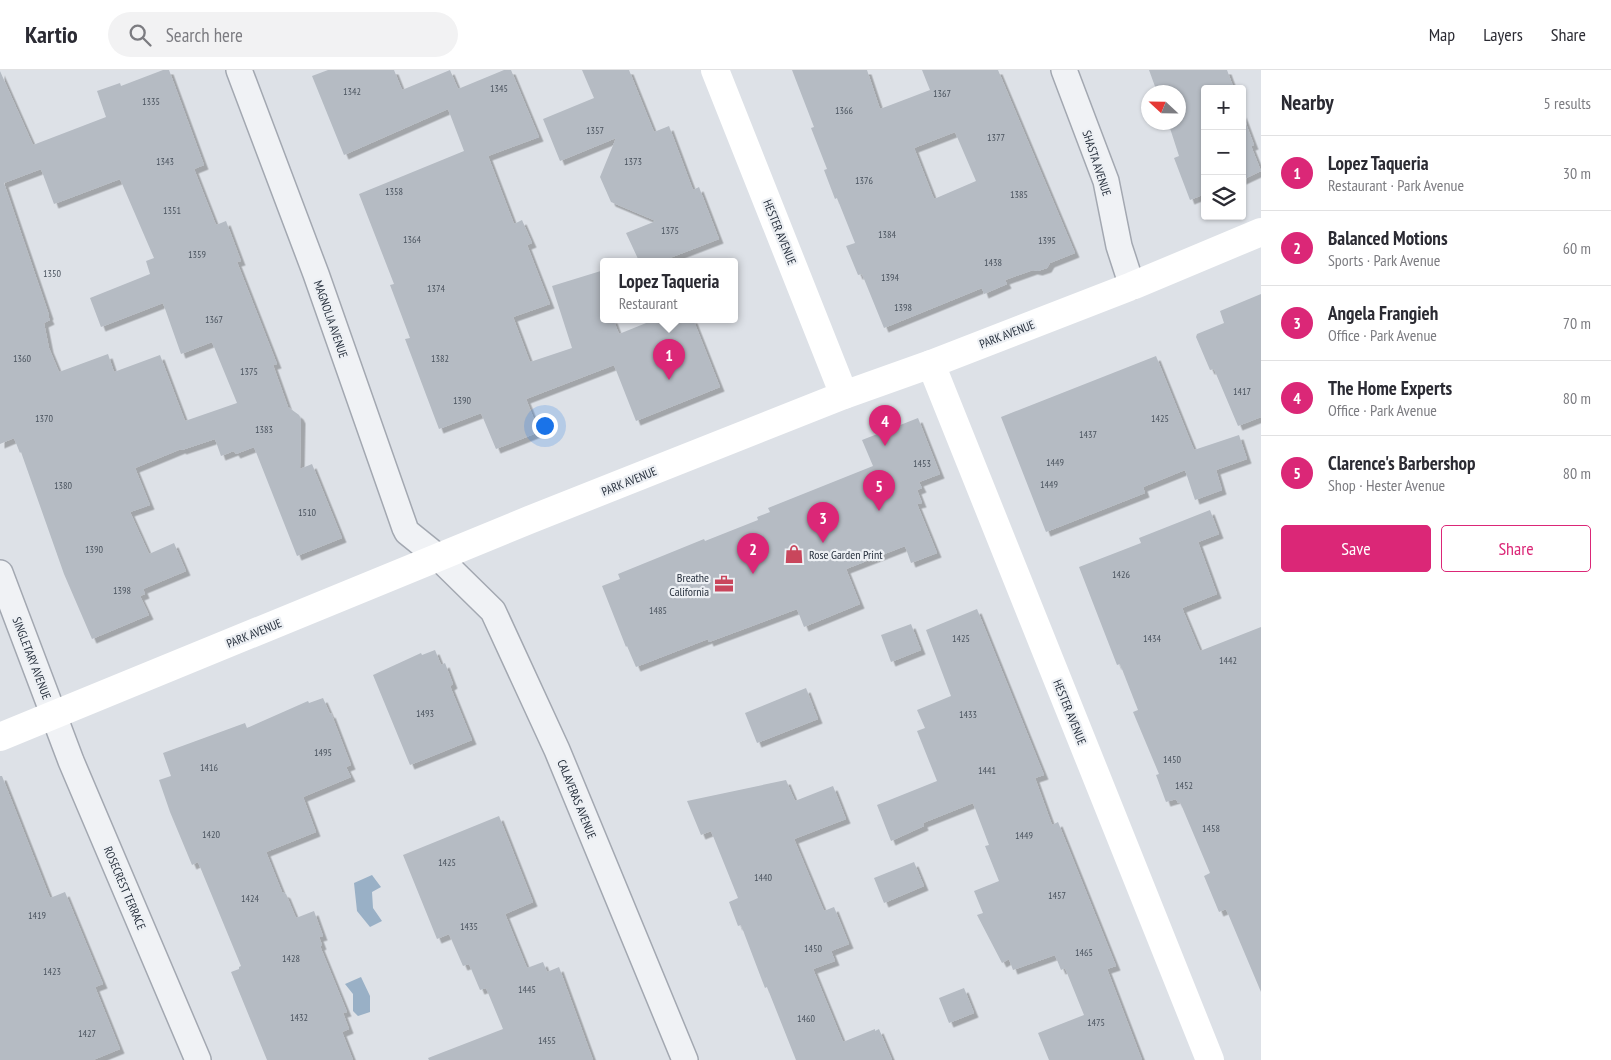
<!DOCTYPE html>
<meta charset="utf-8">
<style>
body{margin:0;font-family:"PT Sans Narrow",sans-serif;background:#f2f2f3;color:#2b2b33}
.controls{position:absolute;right:15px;top:15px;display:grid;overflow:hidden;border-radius:5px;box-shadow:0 1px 4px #0004}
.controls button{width:45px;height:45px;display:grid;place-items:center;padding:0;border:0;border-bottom:1px solid #e1e1e2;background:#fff;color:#2b2b33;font:25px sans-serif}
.compass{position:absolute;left:1141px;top:15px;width:45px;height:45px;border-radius:50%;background:#fff;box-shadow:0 1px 4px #0004;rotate:292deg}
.you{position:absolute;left:544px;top:355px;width:18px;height:18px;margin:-12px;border:4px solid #fff;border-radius:50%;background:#1a73e8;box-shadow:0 0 0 8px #1a73e833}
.badge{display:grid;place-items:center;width:32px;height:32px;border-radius:50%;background:#db2777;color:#fff;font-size:16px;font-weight:700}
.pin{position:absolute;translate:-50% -41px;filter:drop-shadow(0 1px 2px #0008)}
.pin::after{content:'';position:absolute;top:26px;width:18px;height:15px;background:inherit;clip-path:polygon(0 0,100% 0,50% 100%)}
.popup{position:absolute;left:600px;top:188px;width:138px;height:65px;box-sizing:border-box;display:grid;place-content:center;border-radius:5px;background:#fff;filter:drop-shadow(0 1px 4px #0005);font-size:16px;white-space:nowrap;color:#7c7c81}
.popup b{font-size:19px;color:#2b2b33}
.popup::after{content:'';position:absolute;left:50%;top:100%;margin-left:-10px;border:10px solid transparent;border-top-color:#fff}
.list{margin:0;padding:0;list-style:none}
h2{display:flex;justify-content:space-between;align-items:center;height:65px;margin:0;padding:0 20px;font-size:21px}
h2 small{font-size:16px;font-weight:400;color:#7c7c81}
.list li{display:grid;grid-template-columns:32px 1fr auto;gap:15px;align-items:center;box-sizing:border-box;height:75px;padding:0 20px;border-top:1px solid #e1e1e2}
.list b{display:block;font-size:19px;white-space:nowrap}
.list p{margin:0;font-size:16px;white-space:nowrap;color:#7c7c81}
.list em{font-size:16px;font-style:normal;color:#7c7c81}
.actions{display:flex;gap:10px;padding:15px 20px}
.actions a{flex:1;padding:11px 0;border:1px solid #db2777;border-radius:5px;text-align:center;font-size:18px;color:#db2777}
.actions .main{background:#db2777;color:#fff}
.icon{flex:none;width:28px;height:28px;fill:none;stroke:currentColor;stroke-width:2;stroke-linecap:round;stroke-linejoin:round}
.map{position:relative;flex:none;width:1261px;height:990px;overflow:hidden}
header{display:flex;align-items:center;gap:30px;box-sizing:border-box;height:70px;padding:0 25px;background:#fff;border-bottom:1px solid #e1e1e2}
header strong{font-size:24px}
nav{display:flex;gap:28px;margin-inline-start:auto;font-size:18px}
.search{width:350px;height:45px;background:#f2f2f3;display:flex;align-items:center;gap:12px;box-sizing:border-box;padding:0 18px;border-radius:28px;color:#7c7c81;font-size:19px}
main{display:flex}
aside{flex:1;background:#fff}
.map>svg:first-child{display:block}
.water{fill:#99b0c6}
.building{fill:#b5bbc3;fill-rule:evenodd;filter:url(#shadow)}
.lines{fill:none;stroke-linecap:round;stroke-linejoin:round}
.street-casing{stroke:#a3a8b1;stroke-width:28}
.street{stroke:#f0f2f5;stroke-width:25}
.secondary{stroke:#fff;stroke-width:28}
.labels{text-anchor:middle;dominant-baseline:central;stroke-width:4.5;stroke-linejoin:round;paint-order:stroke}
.number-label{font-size:10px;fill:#4a535e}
.street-label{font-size:12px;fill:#27303d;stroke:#edf0f4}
.poi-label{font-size:12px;fill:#27303d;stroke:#edf0f4;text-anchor:start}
</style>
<header>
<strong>Kartio</strong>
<div class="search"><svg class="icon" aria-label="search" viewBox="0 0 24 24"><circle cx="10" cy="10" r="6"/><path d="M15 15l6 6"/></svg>Search here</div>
<nav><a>Map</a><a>Layers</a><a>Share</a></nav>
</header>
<main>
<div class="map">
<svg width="1261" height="990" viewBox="0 0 1261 990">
<defs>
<filter id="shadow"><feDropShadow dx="4.5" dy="4.5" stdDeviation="0" flood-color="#0004"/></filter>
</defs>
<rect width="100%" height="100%" fill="#dde1e7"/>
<g class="water">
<polygon points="372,805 381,817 372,822 373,838 382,851 370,857 357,841 354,813"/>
<polygon points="361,907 370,926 370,942 358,946 353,941 353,924 345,914"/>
</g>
<g class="building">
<path d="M 163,0 L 169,0 L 204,95 L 194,99 L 216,155 L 226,151 L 241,191 L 237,192 L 277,294 L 273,295 L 288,337 L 299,345 L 301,349 L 300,399 L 312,394 L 342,468 L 297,486 L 254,377 L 236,384 L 234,381 L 221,386 L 215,369 L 182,380 L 181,379 L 135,398 L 150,435 L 130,442 L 149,484 L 174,473 L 186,501 L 143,519 L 145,524 L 140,526 L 149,545 L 92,569 L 64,504 L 21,382 L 20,383 L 14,368 L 0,374 L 0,1 L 33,75 L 106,47 L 97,21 L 120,13 L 121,16 ZM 41,99 L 54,134 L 120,109 L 154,188 L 146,191 L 150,204 L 90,228 L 101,257 L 163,233 L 181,284 L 212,272 L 237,333 L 185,351 L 160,285 L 114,302 L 108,284 L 59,302 L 49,278 L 44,253 L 50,250 L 48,246 L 49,245 L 4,113 Z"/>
<polygon points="328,0 394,0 402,20 450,0 458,19 504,0 511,0 539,67 488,86 514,154 522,150 532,173 527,175 550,234 513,247 530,292 572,278 552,216 604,200 604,249 613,249 619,264 656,249 693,249 720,317 636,351 614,295 526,329 539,362 496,379 481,343 439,359 405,269 410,268 390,215 394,214 359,124 464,81 448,39 344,85 312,6"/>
<polygon points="582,0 629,0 654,62 669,56 693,120 699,117 719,169 662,191 639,191 626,163 656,151 611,132 600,107 616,68 560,91 543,49 594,28"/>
<path d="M 792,0 L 867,0 L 880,39 L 930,20 L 922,0 L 998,0 L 1075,183 L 1050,193 L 1047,198 L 1038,201 L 1033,200 L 1005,210 L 1007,214 L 984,224 L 982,218 L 884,258 L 862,204 L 858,205 L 846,176 L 855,173 L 837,128 L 835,129 L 824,100 L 827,99 L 811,58 L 814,57 ZM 955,62 L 976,111 L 934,129 L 914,78 Z"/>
<polygon points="1149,0 1227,0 1234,19 1205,19 1205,124 1190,130 1174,88 1179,86 1168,52 1178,52 1178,22 1157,22"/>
<polygon points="1242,43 1254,75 1251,76 1261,101 1242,110"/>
<polygon points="1261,224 1261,347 1238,356 1214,299 1210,300 1196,267 1197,264 1224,253 1220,241"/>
<polygon points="1156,286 1194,380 1239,365 1247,389 1216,400 1222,420 1195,430 1185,400 1143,417 1145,423 1046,462 1001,347"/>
<polygon points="918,348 940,404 919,412 922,418 917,420 922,433 917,434 937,483 911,493 905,476 846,499 860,534 804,557 797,539 709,572 708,569 636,597 627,576 626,577 602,516 620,509 618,504 704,469 705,471 758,450 757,447 770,442 768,438 873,396 862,370"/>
<polygon points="1210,440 1219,464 1198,472 1217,524 1182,538 1200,581 1261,557 1261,922 1226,839 1219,842 1204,806 1210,803 1180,732 1178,733 1176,729 1166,732 1156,705 1159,704 1133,642 1138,640 1120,594 1117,595 1079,497 1141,473 1139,468"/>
<polygon points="977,539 1044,705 1035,708 1052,755 1058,752 1116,896 1107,899 1142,990 1049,990 1038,963 1084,945 1065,898 1061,900 1055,885 1013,900 1009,889 1002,893 977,845 983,843 974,821 999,811 985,776 989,775 973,733 923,753 924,756 891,771 877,735 937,711 917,661 925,658 917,640 951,626 926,560"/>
<polygon points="911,554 921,580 891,592 881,565"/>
<polygon points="435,580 441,595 445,593 453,614 450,616 472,670 410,695 373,605 421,583 422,585"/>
<polygon points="806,618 818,649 757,673 745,643"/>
<polygon points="323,628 330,644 331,643 351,695 346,697 351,707 303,727 316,762 266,782 282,822 286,824 296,848 314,841 323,866 319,867 322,875 320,876 347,942 343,943 349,959 342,962 353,990 267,990 231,902 239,899 239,897 241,896 198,792 192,795 170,742 159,710 171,706 163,683 245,653 247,658 308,631 309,633"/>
<polygon points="0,706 2,706 50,828 65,822 103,914 95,917 120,979 93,990 0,990"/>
<polygon points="786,710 795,731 833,716 846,749 794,769 824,841 834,837 849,874 831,881 835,891 813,899 843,972 875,959 875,961 879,959 892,990 796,990 767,917 765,918 741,855 738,856 729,832 738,828 711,761 701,765 687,731"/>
<polygon points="499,746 533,832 505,844 527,898 543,892 547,902 559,897 593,990 429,990 428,988 503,959 486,918 480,920 469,894 463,896 449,864 437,869 403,785"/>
<polygon points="914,792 924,816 884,833 874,808"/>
<polygon points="964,918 974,943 949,953 939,928"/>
</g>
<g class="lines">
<g class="street-casing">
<g id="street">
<polyline points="239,0 316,204 405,458 407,462 438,487 493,541 557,680 685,990"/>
<polyline points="1064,0 1106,111 1119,176 1132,216"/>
<polyline points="0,503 71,691 198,990"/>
</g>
</g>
<use href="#street" class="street"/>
<g class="secondary">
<polyline points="715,0 844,325"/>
<polyline points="931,294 1210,990"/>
<polyline points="0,667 529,450 844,325 931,294 1132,216 1261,162"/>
</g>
</g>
<defs>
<g id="shop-bare" transform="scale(1.5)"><path d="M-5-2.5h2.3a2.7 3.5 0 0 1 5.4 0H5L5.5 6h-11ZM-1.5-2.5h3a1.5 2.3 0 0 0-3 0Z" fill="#c9465c" stroke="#edf0f4" stroke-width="2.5" paint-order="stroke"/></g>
<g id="office-bare" transform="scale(1.5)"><path d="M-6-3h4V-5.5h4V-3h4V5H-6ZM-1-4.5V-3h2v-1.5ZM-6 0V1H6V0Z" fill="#c9465c" stroke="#edf0f4" stroke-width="2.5" paint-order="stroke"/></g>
</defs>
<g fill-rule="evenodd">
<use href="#shop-bare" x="794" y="484"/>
<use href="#office-bare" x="724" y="514"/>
</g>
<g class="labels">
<g class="number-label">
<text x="499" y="18">1345</text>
<text x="352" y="21">1342</text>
<text x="942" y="23">1367</text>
<text x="151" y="31">1335</text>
<text x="844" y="40">1366</text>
<text x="595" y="60">1357</text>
<text x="996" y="67">1377</text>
<text x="165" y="91">1343</text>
<text x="633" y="91">1373</text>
<text x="864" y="110">1376</text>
<text x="394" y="121">1358</text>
<text x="1019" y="124">1385</text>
<text x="172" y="140">1351</text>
<text x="670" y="160">1375</text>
<text x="887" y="164">1384</text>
<text x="412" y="169">1364</text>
<text x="1047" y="170">1395</text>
<text x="197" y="184">1359</text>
<text x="993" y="192">1438</text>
<text x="52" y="203">1350</text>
<text x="890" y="207">1394</text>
<text x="436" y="218">1374</text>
<text x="903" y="237">1398</text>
<text x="214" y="249">1367</text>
<text x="22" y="288">1360</text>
<text x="440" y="288">1382</text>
<text x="249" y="301">1375</text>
<text x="1242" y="321">1417</text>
<text x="462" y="330">1390</text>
<text x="44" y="348">1370</text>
<text x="1160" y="348">1425</text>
<text x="264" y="359">1383</text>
<text x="1088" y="364">1437</text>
<text x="1055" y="392">1449</text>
<text x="922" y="393">1453</text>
<text x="1049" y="414">1449</text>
<text x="63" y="415">1380</text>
<text x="307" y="442">1510</text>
<text x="94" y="479">1390</text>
<text x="1121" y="504">1426</text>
<text x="122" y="520">1398</text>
<text x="658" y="540">1485</text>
<text x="961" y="568">1425</text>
<text x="1152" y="568">1434</text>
<text x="1228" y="590">1442</text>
<text x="425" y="643">1493</text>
<text x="968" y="644">1433</text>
<text x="323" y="682">1495</text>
<text x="1172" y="689">1450</text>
<text x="209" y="697">1416</text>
<text x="987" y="700">1441</text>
<text x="1184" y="715">1452</text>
<text x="1211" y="758">1458</text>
<text x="211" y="764">1420</text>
<text x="1024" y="765">1449</text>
<text x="447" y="792">1425</text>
<text x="763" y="807">1440</text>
<text x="1057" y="825">1457</text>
<text x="250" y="828">1424</text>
<text x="37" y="845">1419</text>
<text x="469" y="856">1435</text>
<text x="813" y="878">1450</text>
<text x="1084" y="882">1465</text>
<text x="291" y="888">1428</text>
<text x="52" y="901">1423</text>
<text x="527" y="919">1445</text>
<text x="299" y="947">1432</text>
<text x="806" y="948">1460</text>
<text x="1096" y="952">1475</text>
<text x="87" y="963">1427</text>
<text x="547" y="970">1455</text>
</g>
<g class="street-label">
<text transform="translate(1097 93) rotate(72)">SHASTA AVENUE</text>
<text transform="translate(780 162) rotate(68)">HESTER AVENUE</text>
<text transform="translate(331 249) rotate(71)">MAGNOLIA AVENUE</text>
<text transform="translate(1007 264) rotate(-21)">PARK AVENUE</text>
<text transform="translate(629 411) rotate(-22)">PARK AVENUE</text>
<text transform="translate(254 563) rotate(-22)">PARK AVENUE</text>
<text transform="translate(32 588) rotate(69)">SINGLETARY AVENUE</text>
<text transform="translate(1070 642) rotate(68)">HESTER AVENUE</text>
<text transform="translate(577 729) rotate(68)">CALAVERAS AVENUE</text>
<text transform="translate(125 818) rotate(67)">ROSECREST TERRACE</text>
</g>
<g class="poi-label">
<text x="809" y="484">Rose Garden Print</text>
<text x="709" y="507" text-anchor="end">Breathe<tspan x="709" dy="14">California</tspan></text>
</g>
</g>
</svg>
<div class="controls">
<button>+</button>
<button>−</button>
<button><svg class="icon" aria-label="layers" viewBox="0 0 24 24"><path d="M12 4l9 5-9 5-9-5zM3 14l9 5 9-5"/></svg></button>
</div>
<svg class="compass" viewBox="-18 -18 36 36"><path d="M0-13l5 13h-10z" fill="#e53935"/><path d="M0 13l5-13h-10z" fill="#7c7c81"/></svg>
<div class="you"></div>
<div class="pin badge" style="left:669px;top:310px">1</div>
<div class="popup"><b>Lopez Taqueria</b>Restaurant</div>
<div class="pin badge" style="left:753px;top:504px">2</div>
<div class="pin badge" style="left:823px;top:473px">3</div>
<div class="pin badge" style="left:885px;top:376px">4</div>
<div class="pin badge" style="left:879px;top:441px">5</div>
</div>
<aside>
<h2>Nearby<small>5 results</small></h2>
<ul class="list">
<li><span class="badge">1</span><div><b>Lopez Taqueria</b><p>Restaurant · Park Avenue</p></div><em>30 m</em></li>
<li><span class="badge">2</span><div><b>Balanced Motions</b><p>Sports · Park Avenue</p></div><em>60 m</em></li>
<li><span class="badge">3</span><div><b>Angela Frangieh</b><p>Office · Park Avenue</p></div><em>70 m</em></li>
<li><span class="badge">4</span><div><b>The Home Experts</b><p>Office · Park Avenue</p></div><em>80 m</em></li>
<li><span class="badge">5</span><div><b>Clarence's Barbershop</b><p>Shop · Hester Avenue</p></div><em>80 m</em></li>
</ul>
<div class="actions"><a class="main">Save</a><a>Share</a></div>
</aside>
</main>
